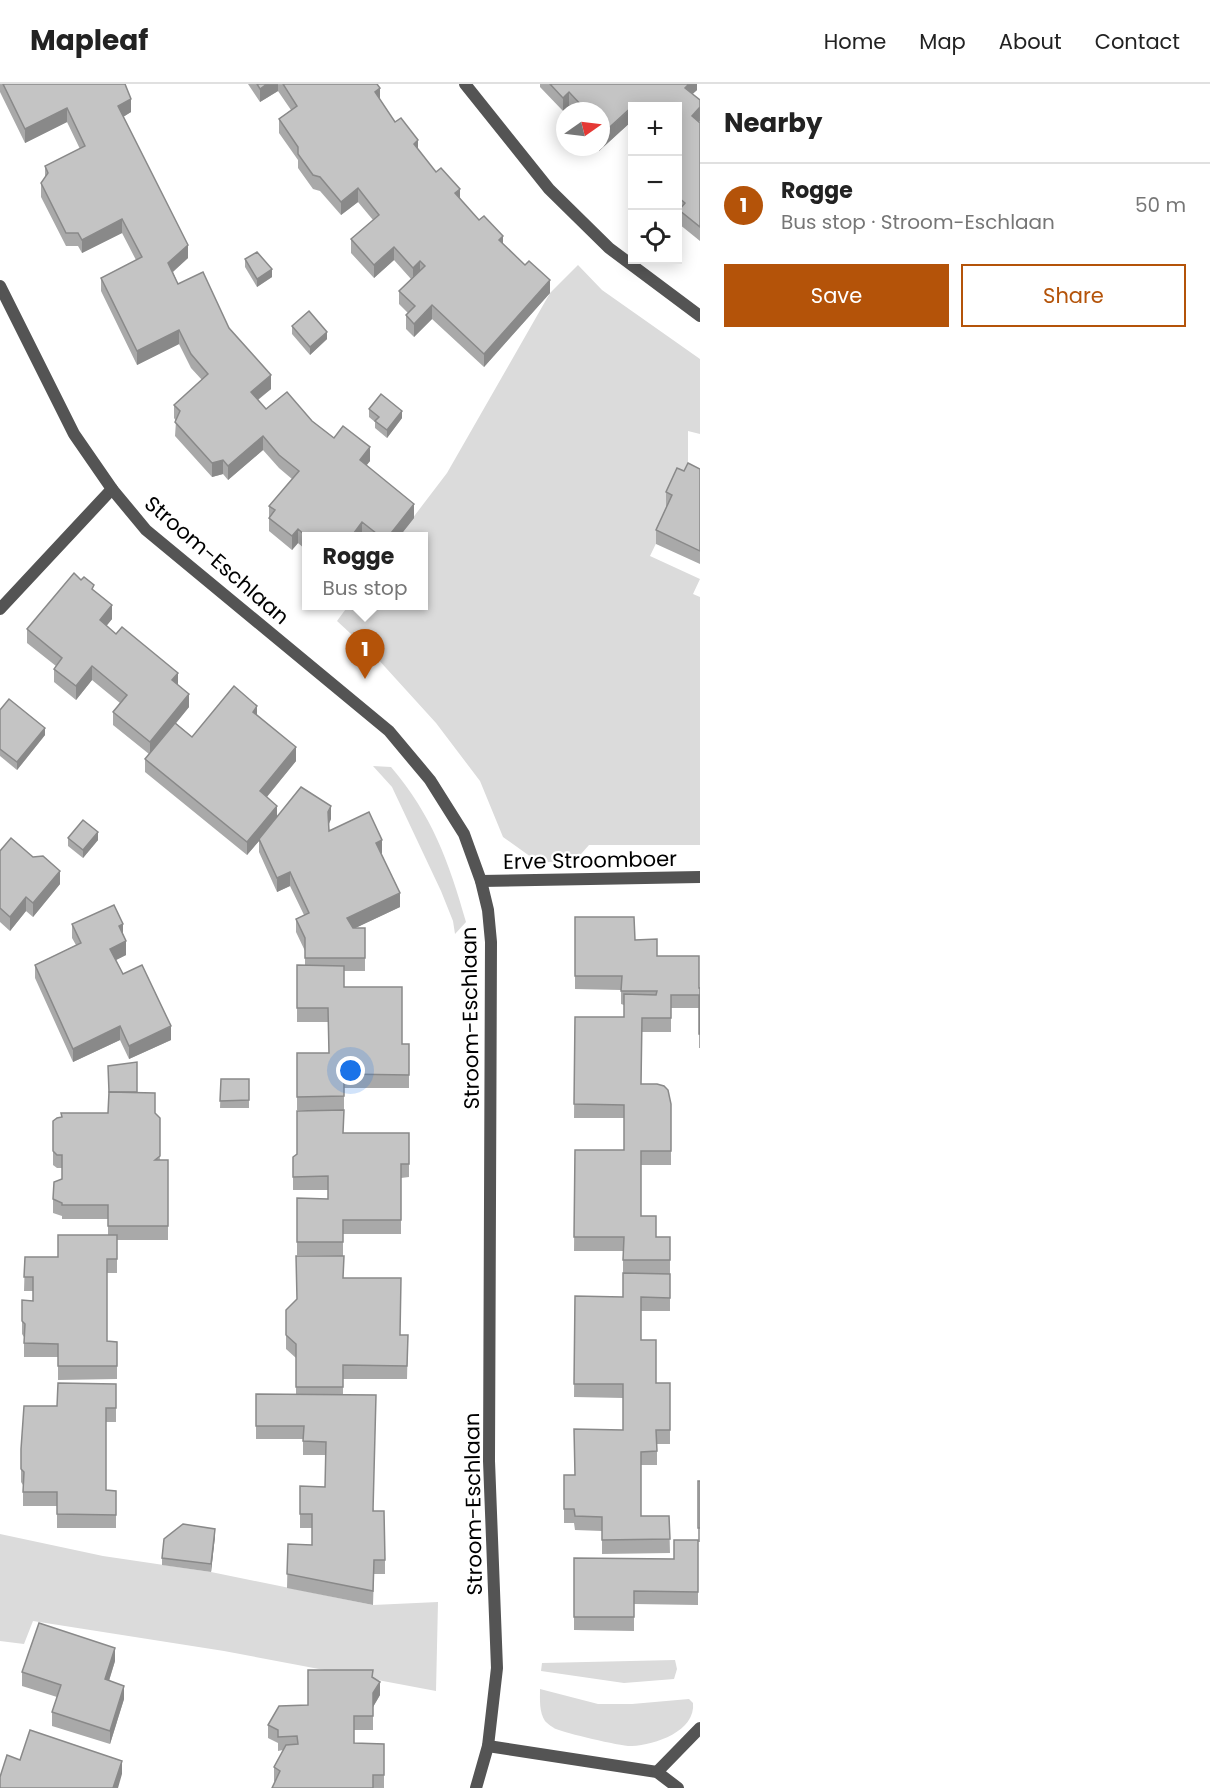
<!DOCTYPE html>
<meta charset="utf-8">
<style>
body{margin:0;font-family:Poppins,sans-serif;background:#f2f2f2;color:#222}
.controls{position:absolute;right:18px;top:18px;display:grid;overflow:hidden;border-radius:0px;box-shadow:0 3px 15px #0003}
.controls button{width:54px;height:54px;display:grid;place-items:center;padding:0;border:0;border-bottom:2px solid #e0e0e0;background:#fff;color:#222;font:30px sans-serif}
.compass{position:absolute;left:556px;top:18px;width:54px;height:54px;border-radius:50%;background:#fff;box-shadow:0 3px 15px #0003;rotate:76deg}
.you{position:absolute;left:351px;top:987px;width:21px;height:21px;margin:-15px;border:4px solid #fff;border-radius:50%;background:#1a73e8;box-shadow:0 0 0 9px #1a73e833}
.badge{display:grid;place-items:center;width:39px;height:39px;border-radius:50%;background:#b45309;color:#fff;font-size:20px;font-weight:700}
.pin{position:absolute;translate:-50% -50px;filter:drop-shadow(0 2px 3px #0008)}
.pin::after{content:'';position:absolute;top:32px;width:21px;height:18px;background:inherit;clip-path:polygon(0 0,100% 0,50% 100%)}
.popup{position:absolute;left:302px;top:448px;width:126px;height:78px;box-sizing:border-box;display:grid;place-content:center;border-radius:0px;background:#fff;filter:drop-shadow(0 2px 4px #0005);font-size:20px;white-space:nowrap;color:#767676}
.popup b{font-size:22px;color:#222}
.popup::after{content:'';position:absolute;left:50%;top:100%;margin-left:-12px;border:12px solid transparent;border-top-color:#fff}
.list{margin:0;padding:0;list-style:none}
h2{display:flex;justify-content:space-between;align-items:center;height:78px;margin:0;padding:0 24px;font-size:26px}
h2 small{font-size:20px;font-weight:400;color:#767676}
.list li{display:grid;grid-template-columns:39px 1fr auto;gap:18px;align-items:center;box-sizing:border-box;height:84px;padding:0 24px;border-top:2px solid #e0e0e0}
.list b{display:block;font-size:22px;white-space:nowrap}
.list p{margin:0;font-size:20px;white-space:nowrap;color:#767676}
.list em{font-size:20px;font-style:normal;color:#767676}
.actions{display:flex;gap:12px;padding:18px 24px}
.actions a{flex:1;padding:14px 0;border:2px solid #b45309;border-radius:0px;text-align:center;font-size:21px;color:#b45309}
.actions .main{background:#b45309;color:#fff}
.icon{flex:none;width:33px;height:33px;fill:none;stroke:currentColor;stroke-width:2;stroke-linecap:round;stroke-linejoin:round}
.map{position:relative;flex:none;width:700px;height:1704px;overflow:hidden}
header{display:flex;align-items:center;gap:36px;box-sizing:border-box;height:84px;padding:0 30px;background:#fff;border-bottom:2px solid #e0e0e0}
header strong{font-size:28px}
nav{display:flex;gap:33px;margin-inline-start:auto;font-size:21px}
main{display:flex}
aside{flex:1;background:#fff}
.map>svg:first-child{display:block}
.green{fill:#dbdbdb}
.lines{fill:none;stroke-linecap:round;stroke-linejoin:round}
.minor{stroke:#545454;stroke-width:12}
.tertiary{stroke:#545454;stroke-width:12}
.wall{fill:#a9a9a9}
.shaded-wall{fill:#898989}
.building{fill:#c4c4c4;stroke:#898989;stroke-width:1.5}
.labels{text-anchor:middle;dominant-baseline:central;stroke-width:4.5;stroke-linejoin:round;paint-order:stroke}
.street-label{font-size:21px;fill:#000;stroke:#fff}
</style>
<header>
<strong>Mapleaf</strong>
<nav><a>Home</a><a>Map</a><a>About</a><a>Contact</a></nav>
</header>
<main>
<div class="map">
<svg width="700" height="1704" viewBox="0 0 700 1704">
<rect width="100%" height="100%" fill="#fff"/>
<g class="green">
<polygon points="578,181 602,206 700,275 700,350 688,347 688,393 650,472 700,495 693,510 700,513 700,761 589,761 574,778 538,778 503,753 480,697 436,639 376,573 337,537 348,522 424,522 424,452 399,452 447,389 550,209"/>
<path d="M 373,682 L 391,683 C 432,731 449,778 466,838 L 455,850 L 453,837 L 441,807 L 392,703 Z"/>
<polygon points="0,1450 103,1472 211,1488 373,1521 438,1518 436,1607 224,1567 33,1537 24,1560 0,1557"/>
<polygon points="675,1576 677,1585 674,1595 624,1599 541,1587 542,1579"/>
<path d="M 540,1605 L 598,1620 L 632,1620 L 689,1615 L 693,1619 C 696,1647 655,1661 632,1662 C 623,1663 565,1649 556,1645 C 553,1644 547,1639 545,1637 C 539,1628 540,1616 540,1605 Z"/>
</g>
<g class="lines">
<g class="minor">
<polyline points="465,0 549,105 609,164 700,232"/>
<polyline points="0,525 112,405"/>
<polyline points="481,797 700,793"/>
<polyline points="488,1662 657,1688 678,1704"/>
<polyline points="657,1688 700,1644"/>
</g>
<polyline class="tertiary" points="0,202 74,350 112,405 146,446 389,647 430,696 464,750 481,797 488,826 491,858 489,1377 497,1584 488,1662 476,1704"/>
</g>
<g class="wall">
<polygon points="0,0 125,0 131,28 123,33 188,174 173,188 178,200 229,244 271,305 258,316 266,325 312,337 334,354 370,377 366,381 414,434 399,453 306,453 306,466 298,459 292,466 269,447 269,422 292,395 279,384 263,366 228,396 223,390 212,393 175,352 176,337 174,334 174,321 202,296 191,284 179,260 137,281 101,207 101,194 136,176 122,149 82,169 78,162 66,162 41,113 41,99 45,94 45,82 80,65 67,38 25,59 0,8"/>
<polygon points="248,0 377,0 380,16 395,38 436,88 479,136 503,160 550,209 484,283 432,235 414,253 406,245 406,231 408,229 399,220 399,207 411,195 394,176 374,194 351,169 351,155 373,136 358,118 341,131 320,107 313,105 298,84 298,76 279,49 279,35 291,26 278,7 260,18"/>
<polygon points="540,0 697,0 697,6 692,10 700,16 700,37 699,38 700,39 700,157 679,140 679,128 678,126 678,22 633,22 633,36 599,67 596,63 601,63 601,27 574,27 569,22 563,27 540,3"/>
<polygon points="245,175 272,193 257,203 245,183"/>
<polygon points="292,242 327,255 310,271 292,250"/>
<polygon points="369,325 402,334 387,354 375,344 375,338 369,333"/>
<polygon points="700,385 700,480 656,460 656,446 667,422 666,422 666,408 684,387"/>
<polygon points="94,507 112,535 106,542 178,601 189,623 176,639 192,653 257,631 296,677 267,713 277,733 331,735 329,740 329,747 382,769 381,770 400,823 355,844 365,844 365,887 344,887 344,903 402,960 409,960 409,1004 344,1004 344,1026 297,1026 297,969 329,969 328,938 297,938 297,881 305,881 305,867 296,848 296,835 304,831 290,802 277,808 259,768 259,757 247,771 145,688 145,675 149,670 113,641 113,628 120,619 92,596 76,616 54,598 54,585 56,582 27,559 27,545"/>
<polygon points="0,626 45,651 17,686 0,672"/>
<polygon points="68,754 98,756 83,774 68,762"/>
<polygon points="0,767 60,800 33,833 26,827 10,847 0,838"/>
<polygon points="575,833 635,856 700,904 700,964 699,964 699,924 671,924 671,948 642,948 641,1000 671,1020 671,1081 641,1081 641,1132 656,1153 670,1153 670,1227 641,1227 641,1256 656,1299 670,1299 670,1360 657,1360 657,1381 641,1381 641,1432 669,1432 670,1469 602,1470 602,1447 575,1446 574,1439 564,1439 564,1391 574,1391 623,1346 623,1314 574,1313 575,1212 623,1213 623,1167 574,1167 575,1066 624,1066 624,1034 574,1034 575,933 624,933 624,921 621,920 621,906 575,905"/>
<polygon points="72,840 123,850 126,871 116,876 123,890 171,956 129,975 120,956 73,978 35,894 35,881 76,861 72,854"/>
<polygon points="221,995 249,995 249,1024 220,1024"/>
<polygon points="137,1008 155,1029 160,1076 168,1076 168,1156 117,1156 117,1189 107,1189 107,1257 117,1258 117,1295 58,1296 58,1273 24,1273 24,1253 22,1250 22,1216 33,1217 33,1207 24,1207 25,1173 58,1173 108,1151 108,1135 62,1135 62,1132 53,1129 53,1115 62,1095 62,1084 57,1084 53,1081 53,1037 108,1029"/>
<polygon points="344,1049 409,1049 409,1093 401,1094 401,1150 343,1150 343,1172 297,1171 297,1114 328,1115 328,1106 293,1106 293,1073"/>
<polygon points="343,1194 401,1251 408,1251 407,1295 343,1295 343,1311 374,1427 385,1476 385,1490 374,1490 373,1521 287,1504 288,1460 312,1461 312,1444 300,1444 300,1402 325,1403 325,1371 303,1371 303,1355 256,1355 256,1310 296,1311 296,1274 286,1265 286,1226"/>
<polygon points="116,1300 116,1338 106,1338 106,1406 116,1407 116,1444 57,1444 57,1422 23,1422 23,1401 21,1398 21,1365 57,1322"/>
<polygon points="698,1397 700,1397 700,1458 698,1458 698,1521 634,1520 634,1547 574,1546 574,1474 674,1475 698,1456"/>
<polygon points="215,1452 211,1488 162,1481 162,1474"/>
<polygon points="115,1577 109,1597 124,1615 110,1660 52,1642 52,1628 57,1613 22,1602 22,1588"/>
<polygon points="373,1593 380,1611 373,1623 373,1646 354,1646 354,1659 384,1660 384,1704 272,1704 275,1698 274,1697 274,1683 283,1666 278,1667 278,1659 268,1654 268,1641 308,1621"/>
</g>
<g class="shaded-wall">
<polygon points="267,0 278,0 278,7 260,18 260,5"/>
<polygon points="689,0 697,0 697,6 685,17 685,4"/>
<polygon points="380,4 380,18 375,8"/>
<polygon points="569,8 569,22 563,27 563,14"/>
<polygon points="131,15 131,28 118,36 118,22"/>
<polygon points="633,23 633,36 599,67 599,63 601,63 601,51"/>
<polygon points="700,23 700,37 692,46 692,32"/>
<polygon points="67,24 67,38 25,59 25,45"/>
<polygon points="418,56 418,69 414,60"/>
<polygon points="358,104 358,118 341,131 341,118"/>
<polygon points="460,105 460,119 455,109"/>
<polygon points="122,135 122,149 82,169 82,156"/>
<polygon points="503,152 503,165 499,156"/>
<polygon points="188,161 188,174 168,192 168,179"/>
<polygon points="394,163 394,176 374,194 374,181"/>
<polygon points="420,177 420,191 413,197 413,184"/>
<polygon points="272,185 272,193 257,203 257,195"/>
<polygon points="550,196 550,209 484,283 484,270"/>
<polygon points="432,221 432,235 414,253 414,240"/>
<polygon points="179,246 179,260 137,281 137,267"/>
<polygon points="327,248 327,255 310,271 310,263"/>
<polygon points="271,291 271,305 251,321 251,308"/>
<polygon points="402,327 402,334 387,354 387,346"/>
<polygon points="263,352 263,366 228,396 228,382"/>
<polygon points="370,363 370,377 360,390 360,376"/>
<polygon points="223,376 223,390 212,393 212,379"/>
<polygon points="414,420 414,434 399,453 388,453"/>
<polygon points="362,438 362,453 351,453"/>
<polygon points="298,445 298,459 292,466 292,452"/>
<polygon points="112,521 112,535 100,550 100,536"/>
<polygon points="92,582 92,596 76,616 76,602"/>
<polygon points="178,589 178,603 172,596"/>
<polygon points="189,610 189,623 150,671 150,658"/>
<polygon points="257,622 257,635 253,628"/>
<polygon points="45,644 45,651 17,686 17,678"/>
<polygon points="296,663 296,677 260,721 260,707"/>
<polygon points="277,722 277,735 259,755 259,757 247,771 247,758"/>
<polygon points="331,722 331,735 328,741 328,728"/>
<polygon points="98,748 98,756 83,774 83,766"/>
<polygon points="382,756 382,769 376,772 376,759"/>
<polygon points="60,787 60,800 33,833 33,819"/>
<polygon points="290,788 290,802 277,808 277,794"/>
<polygon points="400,809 400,823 347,848 347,834"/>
<polygon points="26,813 26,827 10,847 10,833"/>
<polygon points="123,840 123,854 119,842"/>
<polygon points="126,857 126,871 110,879 110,865"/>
<polygon points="120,942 120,956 73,978 73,965"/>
<polygon points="171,942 171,956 129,975 129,962"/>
<polygon points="215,1445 215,1452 211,1488 211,1480"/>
<polygon points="115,1564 115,1577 105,1609 105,1595"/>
<polygon points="380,1598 380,1611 373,1623 373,1646 373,1609"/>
<polygon points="124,1602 124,1615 110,1660 110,1647"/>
<polygon points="122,1677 122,1690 118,1704 113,1704"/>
</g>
<g class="building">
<polygon points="3,0 125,0 131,15 118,22 188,161 168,179 178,200 203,188 229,244 271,291 251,308 266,325 287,308 312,337 334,354 343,342 370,363 360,376 414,420 388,453 381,453 362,438 351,453 307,453 298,445 292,452 269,434 275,426 269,422 299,387 279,371 263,352 228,382 223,376 212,379 175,338 180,327 174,321 208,290 191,270 179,246 137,267 101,194 142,173 122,135 82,156 78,149 66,149 41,99 48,89 45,82 85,62 67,24 25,45"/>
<polygon points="257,0 267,0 260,5"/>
<polygon points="283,0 377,0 380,4 375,8 395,38 401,34 418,56 414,60 436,88 441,84 460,105 455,109 479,136 484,132 503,152 499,156 525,181 529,177 550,196 484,270 432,221 414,240 406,231 415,222 399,207 425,182 420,177 413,184 394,163 374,181 351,155 379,131 358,104 341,118 320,93 313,91 298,70 298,63 279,35 297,22"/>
<polygon points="550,0 689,0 685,4 700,16 700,23 692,32 700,39 700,143 679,126 685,119 678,113 678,22 637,22 635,20 601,51 601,27 579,27 583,23 569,8 563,14"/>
<polygon points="257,168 272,185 257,195 245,175"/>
<polygon points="309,227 327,248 310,263 292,242"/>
<polygon points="381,310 402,327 387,346 375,337 379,333 369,325"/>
<polygon points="688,379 700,385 700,467 656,446 672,411 666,408 677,384 684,387"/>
<polygon points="74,489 81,496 84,493 94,501 92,505 112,521 100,536 116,550 122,543 178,589 172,596 189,610 150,658 113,628 127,611 92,582 76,602 54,585 62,574 27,545"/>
<polygon points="234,602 257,622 253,628 296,663 260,707 277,722 247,758 145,675 175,639 192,653"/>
<polygon points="9,615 45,644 17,678 0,665 0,626"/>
<polygon points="301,703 331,722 328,728 329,747 369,728 382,756 376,759 400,809 347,834 353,844 365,844 365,874 305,874 305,854 296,835 309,829 290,788 277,794 259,755"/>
<polygon points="83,736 98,748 83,766 68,754"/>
<polygon points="11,754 33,773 43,772 60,787 33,819 26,813 10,833 0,824 0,767"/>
<polygon points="114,821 123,840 119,842 126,857 110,865 123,890 142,881 171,942 129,962 120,942 73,965 35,881 81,859 72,840"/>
<polygon points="575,833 634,833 635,856 657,855 657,872 699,872 699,904 700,904 700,950 699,950 699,911 671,911 671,934 642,934 641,1000 657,1000 664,1002 668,1006 671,1020 671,1067 641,1067 641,1132 656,1132 656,1153 670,1153 670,1176 623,1176 624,1153 574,1153 575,1066 624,1066 624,1021 574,1020 575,933 624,933 624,910 656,911 657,907 621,907 622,892 575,892"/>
<polygon points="297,881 344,882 344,903 402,903 402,960 409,960 409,991 344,990 344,1012 297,1013 297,969 329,969 328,924 297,924"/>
<polygon points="137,978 137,1008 109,1008 108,982"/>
<polygon points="221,995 249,995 249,1016 220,1017"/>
<polygon points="109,1008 155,1009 155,1029 160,1034 160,1072 155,1076 168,1076 168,1142 108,1142 108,1121 62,1121 62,1119 53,1115 54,1098 62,1095 62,1071 57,1071 53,1067 53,1037 57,1034 62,1033 61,1029 108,1029"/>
<polygon points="344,1026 343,1049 409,1049 409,1080 401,1080 401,1136 343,1136 343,1158 297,1158 297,1114 328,1115 328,1092 293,1093 293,1073 297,1070 297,1027"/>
<polygon points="58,1151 117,1151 117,1175 107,1175 107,1257 117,1258 117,1282 58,1282 58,1260 24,1259 25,1240 22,1237 22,1216 33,1217 33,1193 24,1193 25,1173 58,1173"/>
<polygon points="296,1172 344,1172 343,1194 401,1194 400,1251 408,1251 407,1282 343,1281 343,1303 296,1303 296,1260 286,1251 286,1226 297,1215"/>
<polygon points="623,1189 670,1190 670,1214 641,1213 641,1256 656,1256 656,1299 670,1299 670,1346 656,1346 657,1367 641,1368 641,1432 669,1432 670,1455 602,1456 602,1433 575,1432 574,1425 564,1425 564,1391 575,1391 574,1345 623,1346 623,1300 574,1300 575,1212 623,1213"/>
<polygon points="58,1299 116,1300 116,1324 106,1324 106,1406 116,1407 116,1431 57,1430 57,1408 23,1408 24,1388 21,1385 21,1365 24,1322 57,1322"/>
<polygon points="256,1310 376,1311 373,1427 384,1427 385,1476 374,1476 373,1507 287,1490 288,1460 312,1461 312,1430 300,1430 300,1402 325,1403 326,1358 303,1357 304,1342 256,1342"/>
<rect x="698" y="1397" width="2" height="47"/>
<polygon points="183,1440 215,1445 211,1480 162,1474 164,1455"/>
<polygon points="674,1456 698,1456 698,1508 634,1507 634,1533 574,1533 574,1474 674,1475"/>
<polygon points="39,1539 115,1564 105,1595 124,1602 110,1647 52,1628 61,1601 22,1588"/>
<polygon points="308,1586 373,1586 372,1593 380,1598 373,1609 373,1632 354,1632 354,1659 384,1660 384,1691 373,1691 373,1704 272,1704 280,1687 274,1683 286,1661 298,1660 297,1652 278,1653 278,1646 268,1641 279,1622 308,1621"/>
<polygon points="30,1646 122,1677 113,1704 0,1704 0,1693 7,1671 20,1676"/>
</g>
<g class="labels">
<g class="street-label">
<text transform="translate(217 476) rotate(41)">Stroom-Eschlaan</text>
<text transform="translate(590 776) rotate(-1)">Erve Stroomboer</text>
<text transform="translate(470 934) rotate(-91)">Stroom-Eschlaan</text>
<text transform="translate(473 1420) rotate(-91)">Stroom-Eschlaan</text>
</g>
</g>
</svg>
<div class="controls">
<button>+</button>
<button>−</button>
<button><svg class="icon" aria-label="locate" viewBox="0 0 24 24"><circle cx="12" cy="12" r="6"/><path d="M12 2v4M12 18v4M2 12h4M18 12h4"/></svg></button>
</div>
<svg class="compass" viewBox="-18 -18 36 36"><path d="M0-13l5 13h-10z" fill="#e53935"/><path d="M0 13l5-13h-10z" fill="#767676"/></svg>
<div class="you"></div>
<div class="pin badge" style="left:365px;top:595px">1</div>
<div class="popup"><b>Rogge</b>Bus stop</div>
</div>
<aside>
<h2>Nearby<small></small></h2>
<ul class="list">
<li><span class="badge">1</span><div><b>Rogge</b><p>Bus stop · Stroom-Eschlaan</p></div><em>50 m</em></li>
</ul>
<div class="actions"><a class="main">Save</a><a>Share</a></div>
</aside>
</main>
